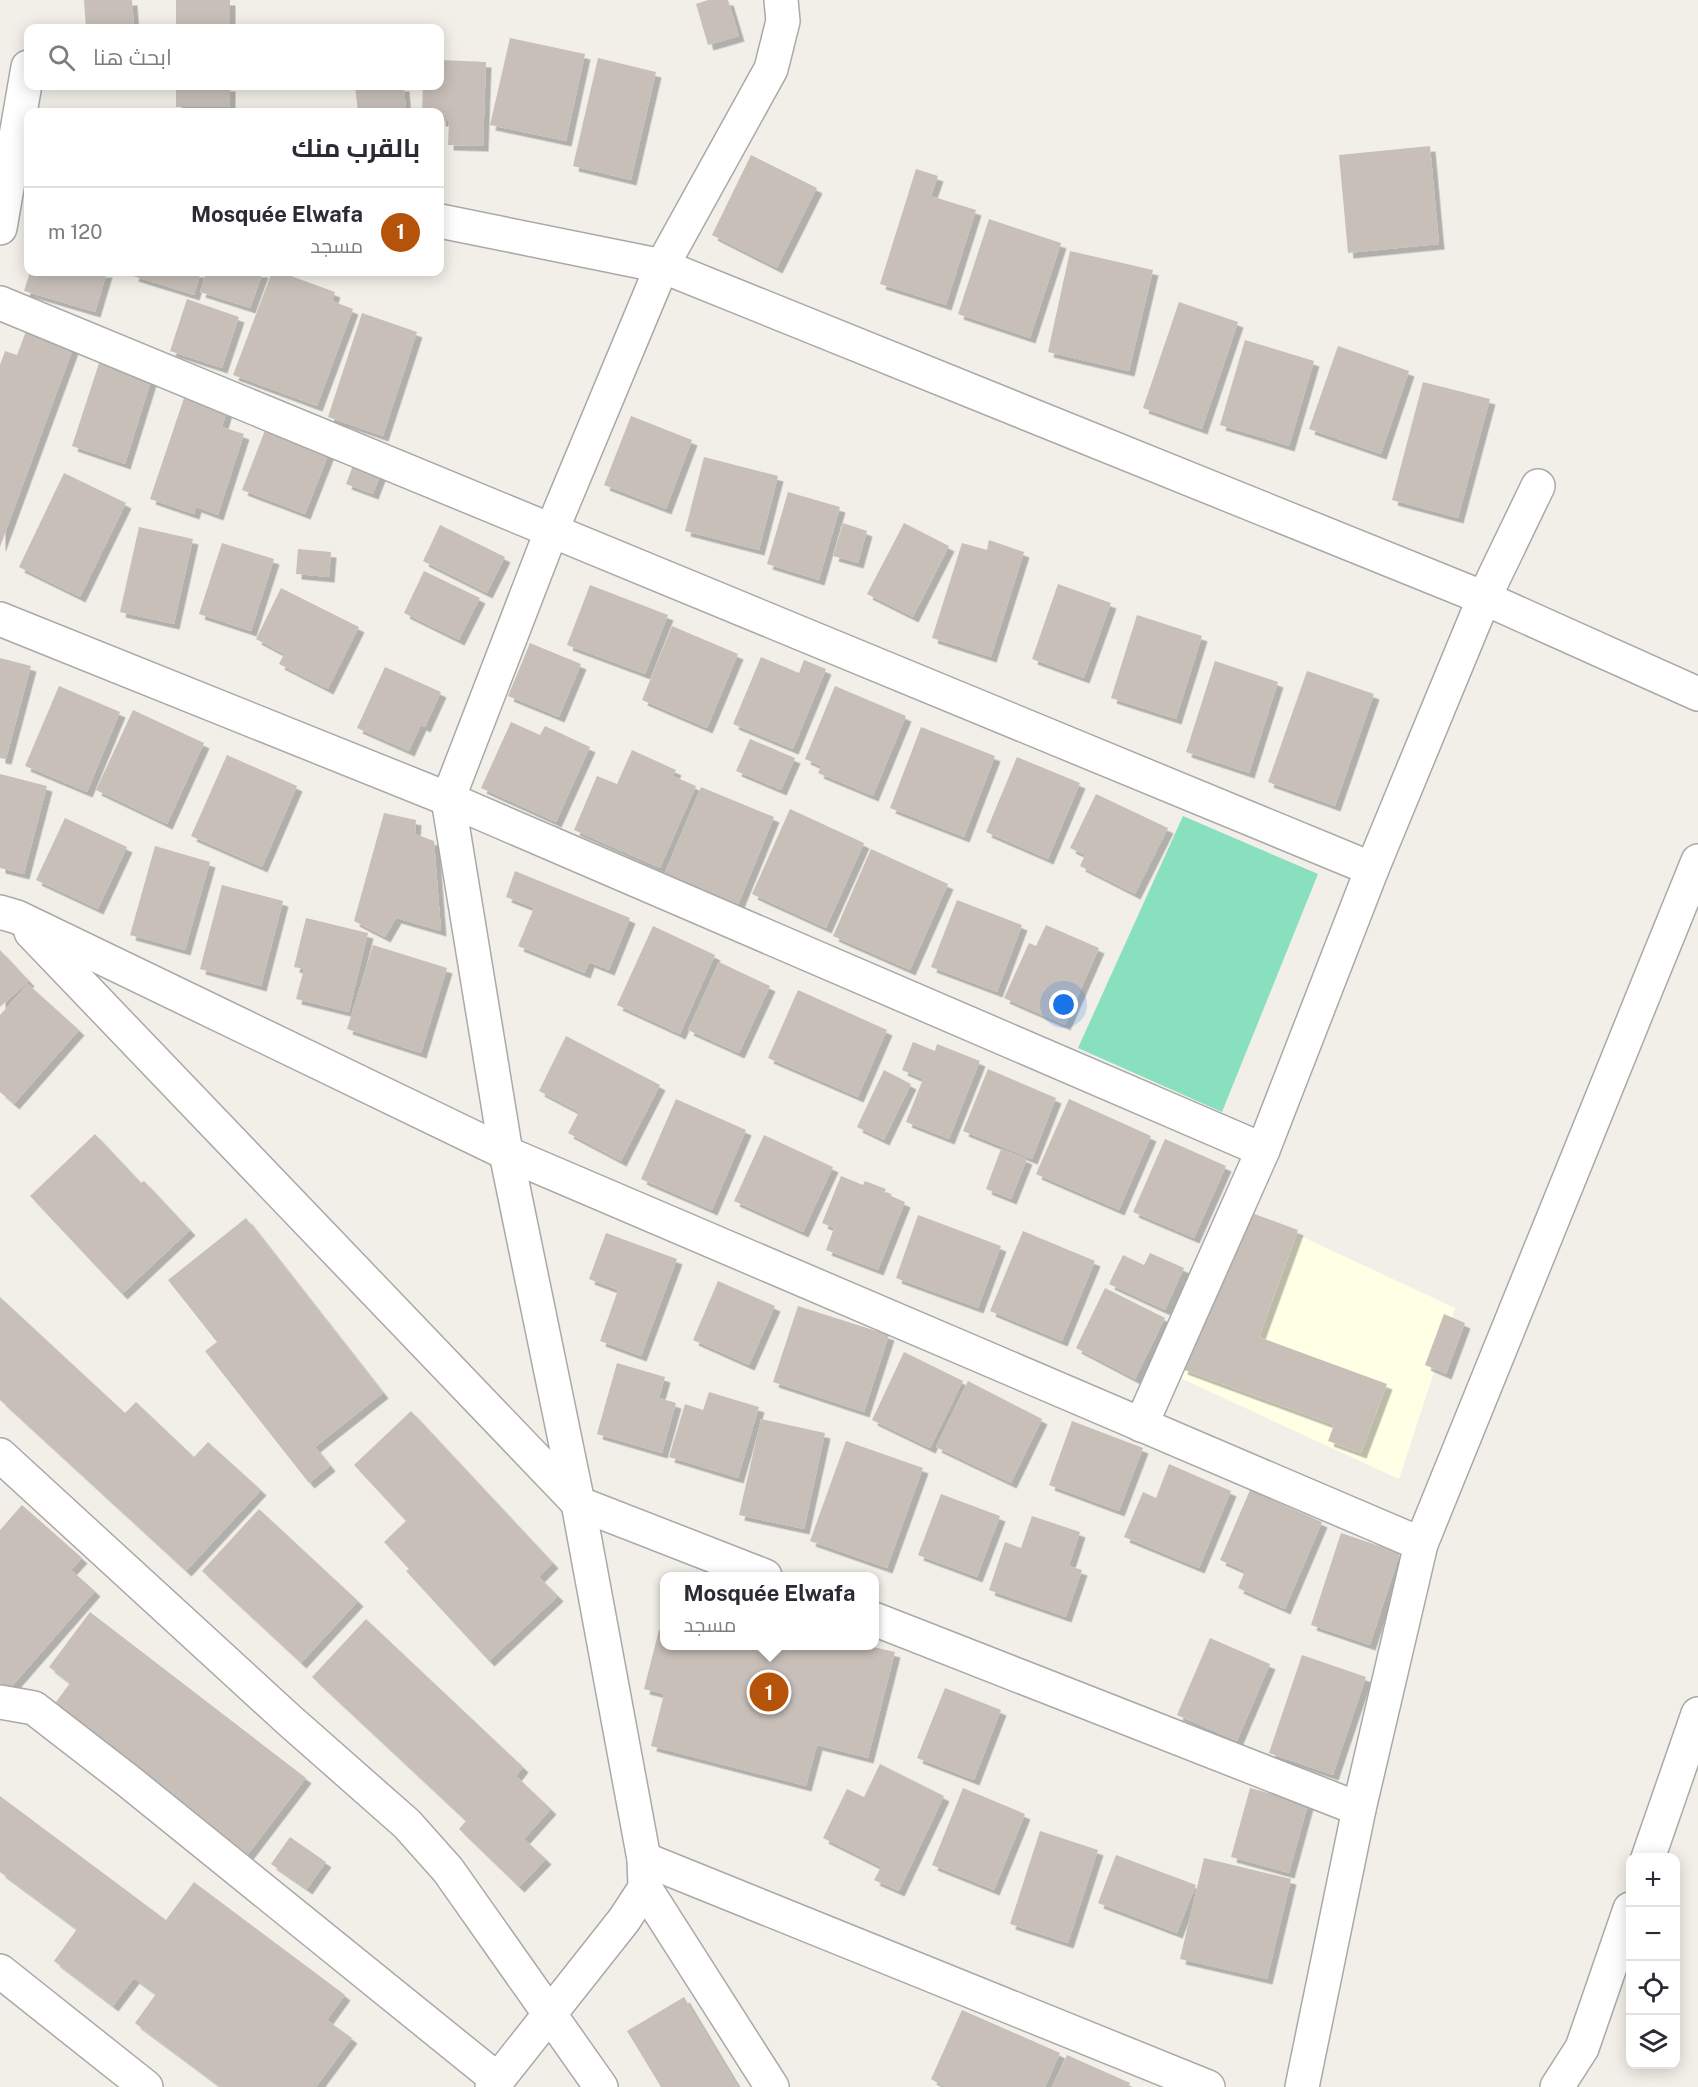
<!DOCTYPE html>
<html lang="ar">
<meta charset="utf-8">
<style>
body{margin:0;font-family:"Public Sans",Cairo,sans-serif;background:#f2f2f3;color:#2b2b33;direction:rtl}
.controls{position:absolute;right:18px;bottom:18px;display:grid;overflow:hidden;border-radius:12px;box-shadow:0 3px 15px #0003}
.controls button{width:54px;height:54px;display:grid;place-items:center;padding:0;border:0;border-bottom:2px solid #e1e1e2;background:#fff;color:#2b2b33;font:30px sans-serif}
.you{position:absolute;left:1064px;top:1005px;width:21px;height:21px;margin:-15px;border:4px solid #fff;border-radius:50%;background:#1a73e8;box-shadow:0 0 0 9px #1a73e833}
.badge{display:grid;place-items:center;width:39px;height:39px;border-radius:50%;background:#b45309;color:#fff;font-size:20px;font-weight:700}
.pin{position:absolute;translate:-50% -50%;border:3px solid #fff;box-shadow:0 2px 6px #0006}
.popup{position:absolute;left:660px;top:1572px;width:219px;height:78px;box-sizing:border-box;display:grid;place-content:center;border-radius:12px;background:#fff;filter:drop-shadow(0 2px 4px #0005);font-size:20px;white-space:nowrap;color:#7c7c81}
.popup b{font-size:22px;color:#2b2b33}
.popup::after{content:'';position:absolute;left:50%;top:100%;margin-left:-12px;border:12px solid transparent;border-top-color:#fff}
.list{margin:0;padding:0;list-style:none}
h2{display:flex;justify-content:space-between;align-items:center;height:78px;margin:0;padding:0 24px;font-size:26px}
h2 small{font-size:20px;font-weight:400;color:#7c7c81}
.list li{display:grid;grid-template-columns:39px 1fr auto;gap:18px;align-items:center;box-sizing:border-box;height:90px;padding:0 24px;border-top:2px solid #e1e1e2}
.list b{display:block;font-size:22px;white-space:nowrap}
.list p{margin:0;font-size:20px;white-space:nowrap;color:#7c7c81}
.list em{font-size:20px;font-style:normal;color:#7c7c81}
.icon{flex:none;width:33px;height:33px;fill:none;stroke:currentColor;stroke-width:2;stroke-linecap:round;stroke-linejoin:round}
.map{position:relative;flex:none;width:1698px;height:2087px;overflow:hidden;direction:ltr}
.search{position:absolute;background:#fff;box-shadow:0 3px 15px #0003;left:24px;top:24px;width:420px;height:66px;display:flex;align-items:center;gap:15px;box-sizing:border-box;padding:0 21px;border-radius:12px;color:#7c7c81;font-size:22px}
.panel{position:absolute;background:#fff;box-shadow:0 3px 15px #0003;left:24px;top:108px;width:420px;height:168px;border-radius:12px;direction:rtl}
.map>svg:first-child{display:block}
.education{fill:#ffffe5}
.pitch{fill:#88e0be}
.building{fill:#c7bfb8;filter:url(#shadow)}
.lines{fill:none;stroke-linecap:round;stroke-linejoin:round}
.minor-casing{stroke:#a9a9a9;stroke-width:36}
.minor{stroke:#fff;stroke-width:33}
</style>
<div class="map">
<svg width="1698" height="2087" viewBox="0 0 1698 2087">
<defs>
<filter id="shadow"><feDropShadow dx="5.5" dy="5.5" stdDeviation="0" flood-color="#0004"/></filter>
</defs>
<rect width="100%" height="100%" fill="#f2efe9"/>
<polygon class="education" points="1251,1213 1455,1308 1399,1479 1176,1376"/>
<polygon class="pitch" points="1183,816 1318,874 1222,1112 1078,1048"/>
<g class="building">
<polygon points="84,0 132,0 134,28 86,28"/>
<rect x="176" y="0" width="54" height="28"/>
<polygon points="708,0 728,0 739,36 708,45 696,4"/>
<polygon points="510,38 585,54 566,141 490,125"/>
<polygon points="598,58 656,72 631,180 573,166"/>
<polygon points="440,60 486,62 483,146 448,145 449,121 440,121 440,112 422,112 423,86 440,86"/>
<rect x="176" y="86" width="54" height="21"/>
<polygon points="355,86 404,86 406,112 358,112"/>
<polygon points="1430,146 1439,244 1348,253 1339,155"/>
<polygon points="751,155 817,188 777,268 712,235"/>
<polygon points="916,169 938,176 931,196 976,210 946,305 880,284"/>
<polygon points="989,219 1061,243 1030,338 958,314"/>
<polygon points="1070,251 1153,270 1129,371 1048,352"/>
<polygon points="30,272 107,272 95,312 24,291"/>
<polygon points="134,272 201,272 194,295 133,276"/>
<polygon points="206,272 263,272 250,308 200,292"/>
<polygon points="272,272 280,272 335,292 332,301 353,309 317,406 233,375"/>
<polygon points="187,299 239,317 222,368 170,351"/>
<polygon points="1179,302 1238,322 1202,429 1143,408"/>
<polygon points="362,313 417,332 383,436 328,417"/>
<polygon points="28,326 75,343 0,547 0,365 5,351 17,355"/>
<polygon points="1245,340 1314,361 1289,446 1220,425"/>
<polygon points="1338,346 1409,371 1381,454 1309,429"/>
<polygon points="102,354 154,371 125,464 72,446"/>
<polygon points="1423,382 1490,399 1458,518 1392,500"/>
<polygon points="186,392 228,407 222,427 244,434 218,515 196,507 194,514 150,499"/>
<polygon points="631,416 692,440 666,509 604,485"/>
<polygon points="267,425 330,450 305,514 242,490"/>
<polygon points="704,457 778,476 759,550 685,531"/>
<polygon points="354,463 381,473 373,494 346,484"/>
<polygon points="64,473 126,503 80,597 19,567"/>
<polygon points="788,492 840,507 819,580 767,564"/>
<polygon points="843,523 867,531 858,563 833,556"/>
<polygon points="904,523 949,546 913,617 867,594"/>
<polygon points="440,525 505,557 487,593 423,561"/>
<polygon points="139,527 193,539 174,624 120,612"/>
<polygon points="989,540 1024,552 991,657 932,638 962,543 987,550"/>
<polygon points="222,543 274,559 251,631 199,614"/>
<polygon points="298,549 331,552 329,577 296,574"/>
<polygon points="424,571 480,598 459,640 404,613"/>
<polygon points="1058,584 1111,603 1084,678 1032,659"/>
<polygon points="590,585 668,615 645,674 567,645"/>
<polygon points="281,588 359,627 328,689 279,664 284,654 256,639"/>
<polygon points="1137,615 1202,636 1176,719 1111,698"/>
<polygon points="672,626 738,654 707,728 642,700"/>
<polygon points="530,643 581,664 559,717 508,696"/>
<polygon points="761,657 799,673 804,660 826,669 793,749 733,724"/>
<polygon points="0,658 31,666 6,759 0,758"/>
<polygon points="1215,661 1278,682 1249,773 1186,752"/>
<polygon points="385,667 441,692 425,727 421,725 409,751 357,728"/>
<polygon points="1307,671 1374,694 1335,806 1268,782"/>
<polygon points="59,686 120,712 87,792 25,766"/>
<polygon points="835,686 906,716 873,796 818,773 821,766 805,759"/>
<polygon points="133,710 204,743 167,824 96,790"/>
<polygon points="511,722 540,735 545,726 590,747 556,822 481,788"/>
<polygon points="921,727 995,756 964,837 890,808"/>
<polygon points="750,739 795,758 781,790 736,771"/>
<polygon points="632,750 676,770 673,776 696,786 660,868 574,830 597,776 617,784"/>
<polygon points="227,755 297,786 262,867 191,836"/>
<polygon points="1017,757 1080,783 1048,859 986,832"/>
<polygon points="0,774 47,786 24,874 0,868"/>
<polygon points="701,787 774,817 738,905 664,875"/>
<polygon points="1096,794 1168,828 1135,894 1080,866 1085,855 1070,848"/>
<polygon points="790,809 864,843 826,928 752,894"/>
<polygon points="384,813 416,820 415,834 434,841 441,931 396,918 385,937 354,921"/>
<polygon points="65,818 127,847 98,909 36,880"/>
<polygon points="155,846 210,862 185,950 130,935"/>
<polygon points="871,849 948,884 910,970 833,936"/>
<polygon points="515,871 630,918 609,970 589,962 585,973 518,946 534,908 506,897"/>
<polygon points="222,885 283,901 261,986 200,969"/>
<polygon points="957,900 1022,925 997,992 931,967"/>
<polygon points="306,918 368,933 349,1012 296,999 304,969 294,967"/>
<polygon points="1046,925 1099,948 1065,1025 1004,998 1029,943 1036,946"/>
<polygon points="653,926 715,955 680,1034 617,1005"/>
<polygon points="373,945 447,968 421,1053 347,1029"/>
<polygon points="0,950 29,981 0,1007"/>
<polygon points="719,962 770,986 739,1053 688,1030"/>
<polygon points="28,984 79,1030 14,1104 0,1092 0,1015"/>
<polygon points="798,990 887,1030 858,1097 768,1058"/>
<polygon points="566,1036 660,1085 621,1161 568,1133 579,1112 539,1091"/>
<polygon points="913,1042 935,1051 937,1044 980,1061 949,1139 906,1122 923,1079 902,1070"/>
<polygon points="988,1069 1056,1098 1032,1159 963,1131"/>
<polygon points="884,1070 911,1084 884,1140 857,1127"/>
<polygon points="676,1099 746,1130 712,1210 641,1179"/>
<polygon points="1069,1099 1151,1136 1119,1210 1036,1174"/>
<polygon points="95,1134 141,1183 144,1181 190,1230 122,1294 30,1196"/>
<polygon points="764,1135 833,1167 803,1232 734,1201"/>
<polygon points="1165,1139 1226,1166 1194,1238 1133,1212"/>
<polygon points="1001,1149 1027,1159 1011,1199 986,1189"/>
<polygon points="841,1176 863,1185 865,1181 886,1189 884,1193 905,1202 878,1270 826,1250 834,1228 822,1223"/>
<polygon points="1241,1209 1298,1230 1259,1337 1387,1384 1361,1453 1328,1441 1334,1425 1182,1369"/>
<polygon points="918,1215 1001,1246 978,1308 896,1278"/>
<polygon points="246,1218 383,1393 315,1447 330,1466 309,1483 205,1351 217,1342 168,1280"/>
<polygon points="1023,1231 1095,1261 1062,1341 990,1311"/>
<polygon points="606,1233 677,1259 641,1356 600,1341 618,1290 589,1279"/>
<polygon points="1150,1253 1184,1268 1165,1310 1109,1284 1123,1255 1144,1265"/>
<polygon points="718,1281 775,1306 749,1365 693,1340"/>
<polygon points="1105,1288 1165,1318 1135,1379 1076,1348"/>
<polygon points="0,1297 125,1413 136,1402 194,1457 208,1442 261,1490 186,1571 0,1400"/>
<polygon points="798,1306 889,1335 864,1412 773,1382"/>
<polygon points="1444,1314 1465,1323 1446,1374 1425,1365"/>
<polygon points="904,1352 963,1381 930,1448 872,1420"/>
<polygon points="617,1363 665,1377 659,1398 676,1403 662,1453 597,1434"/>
<polygon points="968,1381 1042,1419 1011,1483 936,1447"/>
<polygon points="709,1392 759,1407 738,1478 669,1457 685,1404 703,1410"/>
<polygon points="411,1411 553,1563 539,1577 558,1596 489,1661 406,1571 409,1569 384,1542 406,1521 354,1465"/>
<polygon points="761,1419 825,1433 804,1529 739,1515"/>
<polygon points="1072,1421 1143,1448 1119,1511 1049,1485"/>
<polygon points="846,1441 923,1468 887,1568 810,1541"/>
<polygon points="1169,1464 1231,1491 1199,1568 1124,1537 1143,1492 1156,1498"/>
<polygon points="1250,1490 1322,1522 1285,1609 1238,1588 1245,1571 1220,1560"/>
<polygon points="941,1494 1000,1516 977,1577 918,1555"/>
<polygon points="22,1505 82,1558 71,1570 95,1591 0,1700 0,1530"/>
<polygon points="259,1509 358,1601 301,1663 202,1571"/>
<polygon points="1032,1516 1080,1532 1069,1566 1082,1570 1066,1617 989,1590 1005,1542 1021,1548"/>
<polygon points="1341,1533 1400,1553 1370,1645 1311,1625"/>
<polygon points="90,1612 306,1778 242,1862 48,1713 70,1683 49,1667"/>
<polygon points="366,1619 523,1767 516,1776 551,1809 524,1839 546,1859 519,1887 459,1829 466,1821 312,1677"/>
<polygon points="659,1630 664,1631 664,1646 869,1646 895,1652 868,1758 817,1745 806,1786 651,1746 664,1694 644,1689"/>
<polygon points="1210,1638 1270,1664 1237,1741 1177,1715"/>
<polygon points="1302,1655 1366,1677 1333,1775 1269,1753"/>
<polygon points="945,1688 1001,1710 974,1780 917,1758"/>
<polygon points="880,1764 944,1796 899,1891 874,1880 881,1867 823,1838 847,1789 864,1797"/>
<polygon points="963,1788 1025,1814 994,1890 932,1865"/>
<polygon points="1250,1788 1308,1804 1289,1873 1231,1857"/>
<polygon points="0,1796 166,1920 194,1882 345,1995 327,2020 352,2038 316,2087 221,2087 135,2023 156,1994 134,1978 113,2006 54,1961 77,1929 0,1872"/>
<polygon points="1040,1831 1098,1850 1068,1943 1010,1924"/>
<polygon points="290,1837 326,1862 307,1889 271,1864"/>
<polygon points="1116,1855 1196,1885 1177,1933 1098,1903"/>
<polygon points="1204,1858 1291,1879 1267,1979 1180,1959"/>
<polygon points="684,1997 738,2087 661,2087 627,2031"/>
<polygon points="962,2010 1060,2053 1045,2087 945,2087 931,2079"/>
<polygon points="1067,2055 1130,2083 1128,2087 1052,2087"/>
</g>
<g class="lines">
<g class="minor-casing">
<g id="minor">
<polyline points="440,221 662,266 1484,598 1698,694"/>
<polyline points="0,228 28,67"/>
<polyline points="0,303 1372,869"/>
<polyline points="0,619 448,799 1263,1150"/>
<polyline points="0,912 17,917 506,1153 1421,1544"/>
<polyline points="31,932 578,1503 765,1576"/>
<polyline points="1141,1425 1263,1150 1372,869 1484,598 1538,486"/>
<polyline points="0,1455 289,1720 407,1824 448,1870 601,2087"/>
<polyline points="874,1619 1359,1809"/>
<polyline points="0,1702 34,1708 127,1780 498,2080"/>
<polyline points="1648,1858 1698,1714"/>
<polyline points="644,1859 1208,2087"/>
<polyline points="645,1888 772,2087"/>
<polyline points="0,1971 146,2087"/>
<polyline points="492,2087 624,1920 645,1888 644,1859 578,1503 506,1153 448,799 551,532 662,266 771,69 783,21 781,0"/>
<polyline points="1302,2087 1359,1809 1421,1544 1698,861"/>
<polyline points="1557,2087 1582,2048 1630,1909"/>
</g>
</g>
<use href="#minor" class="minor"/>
</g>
</svg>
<div class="controls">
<button>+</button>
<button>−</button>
<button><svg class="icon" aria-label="locate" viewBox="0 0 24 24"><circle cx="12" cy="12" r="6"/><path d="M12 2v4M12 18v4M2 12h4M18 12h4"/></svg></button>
<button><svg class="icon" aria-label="layers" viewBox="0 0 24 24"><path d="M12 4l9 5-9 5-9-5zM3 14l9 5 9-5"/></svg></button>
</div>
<div class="you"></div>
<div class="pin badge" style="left:769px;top:1692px">1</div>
<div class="popup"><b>Mosquée Elwafa</b>مسجد</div>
<div class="search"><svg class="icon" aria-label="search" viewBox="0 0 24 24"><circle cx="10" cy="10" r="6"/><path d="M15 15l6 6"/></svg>ابحث هنا</div>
<section class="panel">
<h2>بالقرب منك<small></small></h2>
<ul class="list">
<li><span class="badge">1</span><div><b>Mosquée Elwafa</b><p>مسجد</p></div><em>120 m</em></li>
</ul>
</section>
</div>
